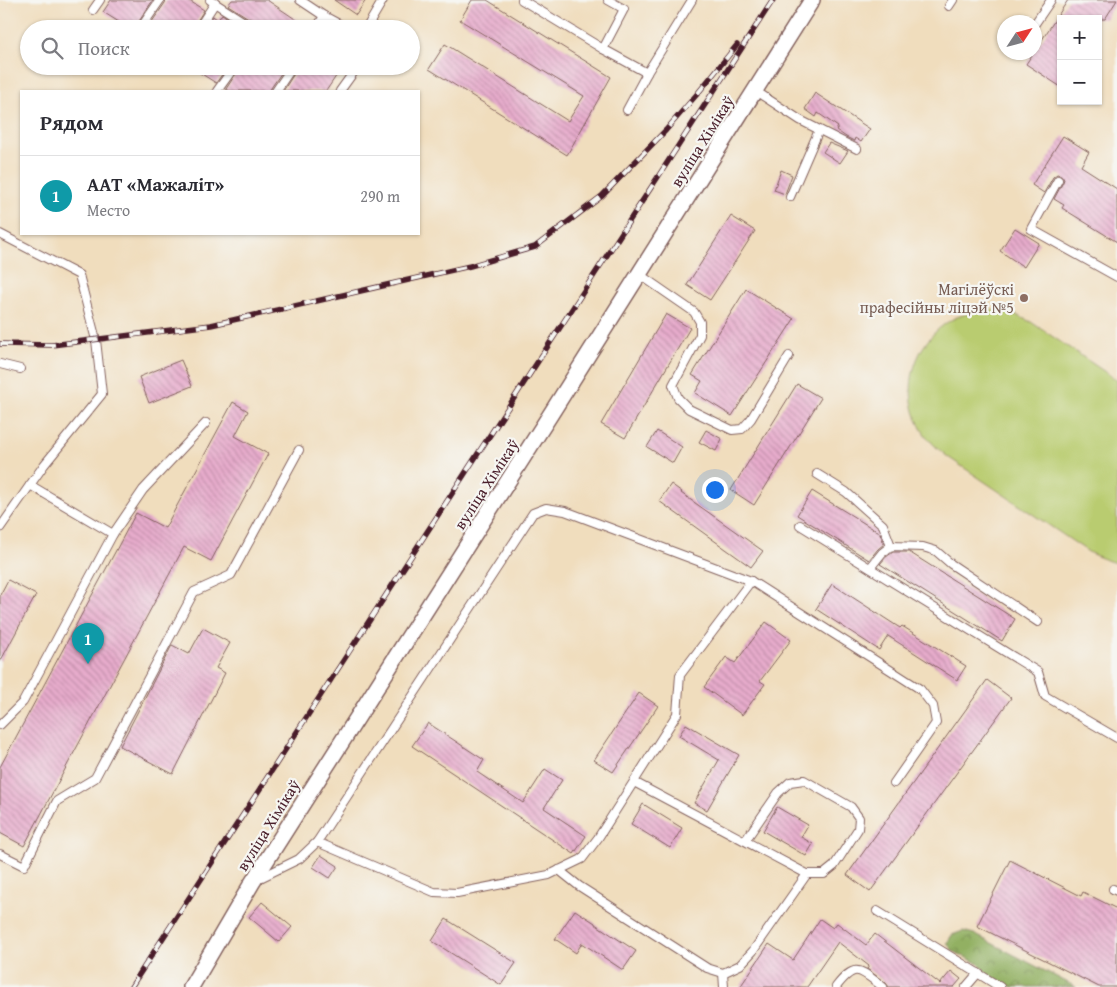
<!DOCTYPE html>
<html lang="ru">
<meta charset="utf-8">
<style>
body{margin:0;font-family:"Gentium Book Plus",serif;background:#f2f2f3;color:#2b2b33}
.controls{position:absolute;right:15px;top:15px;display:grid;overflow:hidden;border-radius:0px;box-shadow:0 1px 4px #0004}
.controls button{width:45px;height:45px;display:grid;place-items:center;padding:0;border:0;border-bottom:1px solid #e1e1e2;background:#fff;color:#2b2b33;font:25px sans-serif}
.compass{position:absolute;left:997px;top:15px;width:45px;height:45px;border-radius:50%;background:#fff;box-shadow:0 1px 4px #0004;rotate:54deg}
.you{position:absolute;left:714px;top:489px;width:18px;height:18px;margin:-12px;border:4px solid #fff;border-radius:50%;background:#1a73e8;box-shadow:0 0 0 8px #1a73e833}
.badge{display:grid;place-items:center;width:32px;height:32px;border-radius:50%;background:#b5179e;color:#fff;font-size:16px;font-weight:700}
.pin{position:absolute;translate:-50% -41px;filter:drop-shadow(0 1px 2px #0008)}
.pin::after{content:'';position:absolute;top:26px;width:18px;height:15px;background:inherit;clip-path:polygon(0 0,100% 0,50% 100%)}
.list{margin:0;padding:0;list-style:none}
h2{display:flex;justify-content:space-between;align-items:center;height:65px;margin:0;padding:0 20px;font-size:21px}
h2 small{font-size:16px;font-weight:400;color:#7c7c81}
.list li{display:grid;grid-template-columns:32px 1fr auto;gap:15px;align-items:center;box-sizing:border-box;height:80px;padding:0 20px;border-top:1px solid #e1e1e2}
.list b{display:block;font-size:19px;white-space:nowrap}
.list p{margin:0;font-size:16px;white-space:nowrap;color:#7c7c81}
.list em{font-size:16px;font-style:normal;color:#7c7c81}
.icon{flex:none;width:28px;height:28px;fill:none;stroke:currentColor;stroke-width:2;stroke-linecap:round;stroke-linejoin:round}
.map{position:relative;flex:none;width:1117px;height:987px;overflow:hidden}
.search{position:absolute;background:#fff;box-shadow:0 1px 4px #0004;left:20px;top:20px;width:400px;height:55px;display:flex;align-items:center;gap:12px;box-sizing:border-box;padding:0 18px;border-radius:28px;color:#7c7c81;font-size:19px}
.panel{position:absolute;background:#fff;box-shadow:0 1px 4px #0004;left:20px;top:90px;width:400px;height:145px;border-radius:0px}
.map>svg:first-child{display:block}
.grass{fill:#b9cc70;stroke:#82764e}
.forest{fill:url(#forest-crowns);stroke:#6e6846}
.building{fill:url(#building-back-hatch)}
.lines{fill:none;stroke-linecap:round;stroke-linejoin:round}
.service-casing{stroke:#84625e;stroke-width:10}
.minor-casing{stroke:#84625e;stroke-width:18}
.service{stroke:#fff;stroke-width:8}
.minor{stroke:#fff;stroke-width:15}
.rail-casing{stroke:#4a1f2b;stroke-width:5.5}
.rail{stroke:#f6f6f2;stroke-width:4;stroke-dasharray:11;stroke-linecap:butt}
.education-dot{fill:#8d6e63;stroke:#f6f6f2;stroke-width:2}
.labels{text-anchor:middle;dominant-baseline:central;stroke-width:4.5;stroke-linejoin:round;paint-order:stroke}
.street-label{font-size:16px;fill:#4a1f2b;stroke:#f6f6f2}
.education-label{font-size:16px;fill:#785e54;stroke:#f6f6f2;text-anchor:end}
</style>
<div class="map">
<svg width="1117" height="987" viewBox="0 0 1117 987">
<defs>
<pattern id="forest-crowns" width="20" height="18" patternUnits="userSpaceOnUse" patternTransform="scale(1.25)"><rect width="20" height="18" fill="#92b062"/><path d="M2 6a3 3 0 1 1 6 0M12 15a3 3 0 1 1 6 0" fill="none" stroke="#798f51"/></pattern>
<pattern id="building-back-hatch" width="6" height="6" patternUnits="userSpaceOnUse" patternTransform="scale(1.25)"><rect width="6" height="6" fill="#e7accc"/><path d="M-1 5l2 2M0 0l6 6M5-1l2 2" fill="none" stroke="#bd8ba6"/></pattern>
</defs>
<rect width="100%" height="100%" fill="#f6f6f2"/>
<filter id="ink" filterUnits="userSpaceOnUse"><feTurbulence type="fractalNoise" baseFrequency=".02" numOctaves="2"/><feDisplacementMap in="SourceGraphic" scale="10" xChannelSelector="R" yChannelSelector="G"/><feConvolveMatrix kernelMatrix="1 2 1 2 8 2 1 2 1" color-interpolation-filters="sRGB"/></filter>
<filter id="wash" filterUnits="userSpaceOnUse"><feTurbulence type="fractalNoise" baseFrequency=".0096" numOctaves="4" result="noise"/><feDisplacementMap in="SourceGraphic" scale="20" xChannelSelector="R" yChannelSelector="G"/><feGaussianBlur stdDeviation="1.12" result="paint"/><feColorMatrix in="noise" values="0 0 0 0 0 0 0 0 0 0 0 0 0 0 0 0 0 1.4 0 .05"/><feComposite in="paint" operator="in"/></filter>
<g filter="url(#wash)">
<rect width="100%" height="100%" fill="#f0ddbd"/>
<path class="grass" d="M 992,310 L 1012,313 L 1031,322 L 1117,380 L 1117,563 L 1109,561 L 1090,553 L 948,457 C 937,448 926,439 920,426 C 900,388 915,341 951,320 C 964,313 978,311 992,310 Z"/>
<polygon class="forest" points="963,931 974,934 1076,987 1012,987 987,974 979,964 953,951 947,943 952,935"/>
<g id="blocks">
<g class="building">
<polygon points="111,0 153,0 134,29 130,29 103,12"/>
<polygon points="166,0 188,0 204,10 192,29 147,29 165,3"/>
<polygon points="232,0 267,0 310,29 261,29 258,24 228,5"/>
<polygon points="334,0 366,0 356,15"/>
<polygon points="472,0 487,0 611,77 567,155 429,69 445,44 568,121 584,96 460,20"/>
<polygon points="1068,0 1117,0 1105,19 1061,19 1061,87 1026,64"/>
<polygon points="222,14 244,29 205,29 213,16 218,20"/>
<polygon points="189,66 228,66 216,83"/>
<polygon points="241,66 286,66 271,88 270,91 230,91 226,89"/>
<polygon points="299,66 343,66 326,91 283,91"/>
<polygon points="815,93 870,129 861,142 855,138 854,141 846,137 836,130 838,127 818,113 816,117 805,109"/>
<polygon points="1063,136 1089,152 1081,166 1117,189 1117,242 1062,208 1064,205 1054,199 1063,182 1064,179 1061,175 1057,174 1053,177 1044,193 1032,185"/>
<polygon points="829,143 848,151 840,163 823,152"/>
<polygon points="781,170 792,175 785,194 774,190"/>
<polygon points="731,216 755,231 710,300 687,285"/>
<polygon points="1015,228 1039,243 1024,267 1000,251"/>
<polygon points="746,289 794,319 732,416 695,393 702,381 692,375"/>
<polygon points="666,314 690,328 625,438 601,424"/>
<polygon points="181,360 192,386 149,403 139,377"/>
<polygon points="797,384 821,398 754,505 731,490"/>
<polygon points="233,402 248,411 235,436 268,454 211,561 184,547 24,846 0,833 0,767 136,513 165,528"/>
<polygon points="706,430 722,439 716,451 699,442"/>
<polygon points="657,431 682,447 673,463 647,447"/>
<polygon points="671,484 682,492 681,493 763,551 751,567 659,501"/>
<polygon points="812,491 880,533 884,544 878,549 869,560 797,515"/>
<polygon points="893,552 909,552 1015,619 1002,641 880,564 886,557"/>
<polygon points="8,580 36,595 0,662 0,595"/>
<polygon points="832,584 900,628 902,626 966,666 957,680 888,636 879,650 816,609"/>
<polygon points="766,622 791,640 760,681 765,684 742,715 704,687 726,657 735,663"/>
<polygon points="203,628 230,643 216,668 225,673 173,774 120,746 172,645 189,654"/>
<polygon points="987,680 1011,698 870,892 847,875"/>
<polygon points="639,693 658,706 613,772 594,760"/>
<polygon points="428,723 484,760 477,772 523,803 545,769 562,780 544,808 586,836 574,854 412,746"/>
<polygon points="686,724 739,755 707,810 694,803 719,760 679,736"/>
<polygon points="643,804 682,828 670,848 631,824"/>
<polygon points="777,807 808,825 801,837 813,844 806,856 763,831"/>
<polygon points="321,855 338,866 330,878 313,867"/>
<polygon points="1010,860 1081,896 1083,892 1117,909 1117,987 1099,987 977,926"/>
<polygon points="262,902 292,927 279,942 249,917"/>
<polygon points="575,910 595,923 595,924 636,951 623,970 582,943 576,953 555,939"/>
<polygon points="446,919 516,963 501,985 432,941"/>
<polygon points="820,919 833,928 837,923 866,945 875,934 940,984 951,971 961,979 954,987 889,987 886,983 867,969 869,966 838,942 807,987 740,987 769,944 793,960"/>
</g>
</g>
</g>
<g filter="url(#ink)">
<use href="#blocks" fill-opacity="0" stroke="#84625e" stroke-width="1"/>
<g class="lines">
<g class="service-casing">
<g id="service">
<polyline points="210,0 255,29"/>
<polyline points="300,0 324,16 348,29"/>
<polyline points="522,0 603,49 647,73"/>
<polyline points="949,6 953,0"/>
<polyline points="93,10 100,0"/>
<polyline points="1034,25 1051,0"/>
<polyline points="140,29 160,0"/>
<polyline points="198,29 215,3"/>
<polyline points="316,29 324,16"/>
<polyline points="366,29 383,0"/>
<polyline points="603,49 624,9 608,0"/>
<polyline points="754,90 800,120 857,149"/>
<polyline points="217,91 235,66"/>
<polyline points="276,91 293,66"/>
<polyline points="340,91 358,66"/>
<polyline points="627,110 647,73 692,0"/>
<polyline points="1058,180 1031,229 1117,277"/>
<polyline points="790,197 819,130"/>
<polyline points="0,234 79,275 96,340 102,394 44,465 0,528"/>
<polyline points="639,274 694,312 700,322 700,335 673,385 678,398 689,409 732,430 742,429 751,419 789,356"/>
<polyline points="0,364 20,369"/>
<polyline points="817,474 846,492 883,525 891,546"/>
<polyline points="800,525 1038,672 1045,696 1117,738"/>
<polyline points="113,534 143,490 206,423"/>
<polyline points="870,568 882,553 891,546 923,547 936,551 951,564 1038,622"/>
<polyline points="0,725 23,702 113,534 30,485"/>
<polyline points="634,782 807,874 824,874 834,866 858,829 859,818 851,807 804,780 790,782 778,793 745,841"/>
<polyline points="317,842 434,892 457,893 549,875 582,859 598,838 677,714 680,675 751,581"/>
<polyline points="0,854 24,866 57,801 95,778 194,592 231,575 299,450"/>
<polyline points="559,870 579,886 707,968 723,973 740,965 753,951 807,874"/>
<polyline points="256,880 299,859 317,842 533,513 546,508 565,511 751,581 920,689 933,706 936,723 894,783"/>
<polyline points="1113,889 1117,891"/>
<polyline points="877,911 1000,987"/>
<polyline points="723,973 724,987"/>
<path d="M 836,987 C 856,961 860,970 883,987"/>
<polyline points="966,987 978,973"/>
</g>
</g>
<g class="minor-casing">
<polyline id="minor" points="191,987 252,883 552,412 812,0"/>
</g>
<use href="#service" class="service"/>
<use href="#minor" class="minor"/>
<g class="rail-casing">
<g id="rail">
<polyline points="0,344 52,345 211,325 470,266 535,247 602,196 666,130 698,93 737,45"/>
<polyline points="131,987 773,0"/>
</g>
</g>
<use href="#rail" class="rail"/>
</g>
</g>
<circle class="education-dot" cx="1024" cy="298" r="5"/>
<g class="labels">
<g class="street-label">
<text transform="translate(702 141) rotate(-58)">вуліца Хімікаў</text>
<text transform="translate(486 484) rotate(-57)">вуліца Хімікаў</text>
<text transform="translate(268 825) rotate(-58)">вуліца Хімікаў</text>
</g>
<g class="education-label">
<text x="1014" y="289">Магілёўскі<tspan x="1014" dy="18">прафесійны ліцэй №5</tspan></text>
</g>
</g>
</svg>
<div class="controls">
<button>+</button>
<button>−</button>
</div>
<svg class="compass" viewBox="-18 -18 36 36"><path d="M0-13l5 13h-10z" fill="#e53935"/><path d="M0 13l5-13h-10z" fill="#7c7c81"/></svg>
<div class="you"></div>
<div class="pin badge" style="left:88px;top:664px;background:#0f9aa8">1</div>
<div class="search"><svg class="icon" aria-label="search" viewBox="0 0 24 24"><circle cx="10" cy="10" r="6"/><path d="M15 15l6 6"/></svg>Поиск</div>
<section class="panel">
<h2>Рядом<small></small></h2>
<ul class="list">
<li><span class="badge" style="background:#0f9aa8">1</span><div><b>ААТ «Мажаліт»</b><p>Место</p></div><em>290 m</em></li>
</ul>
</section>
</div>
